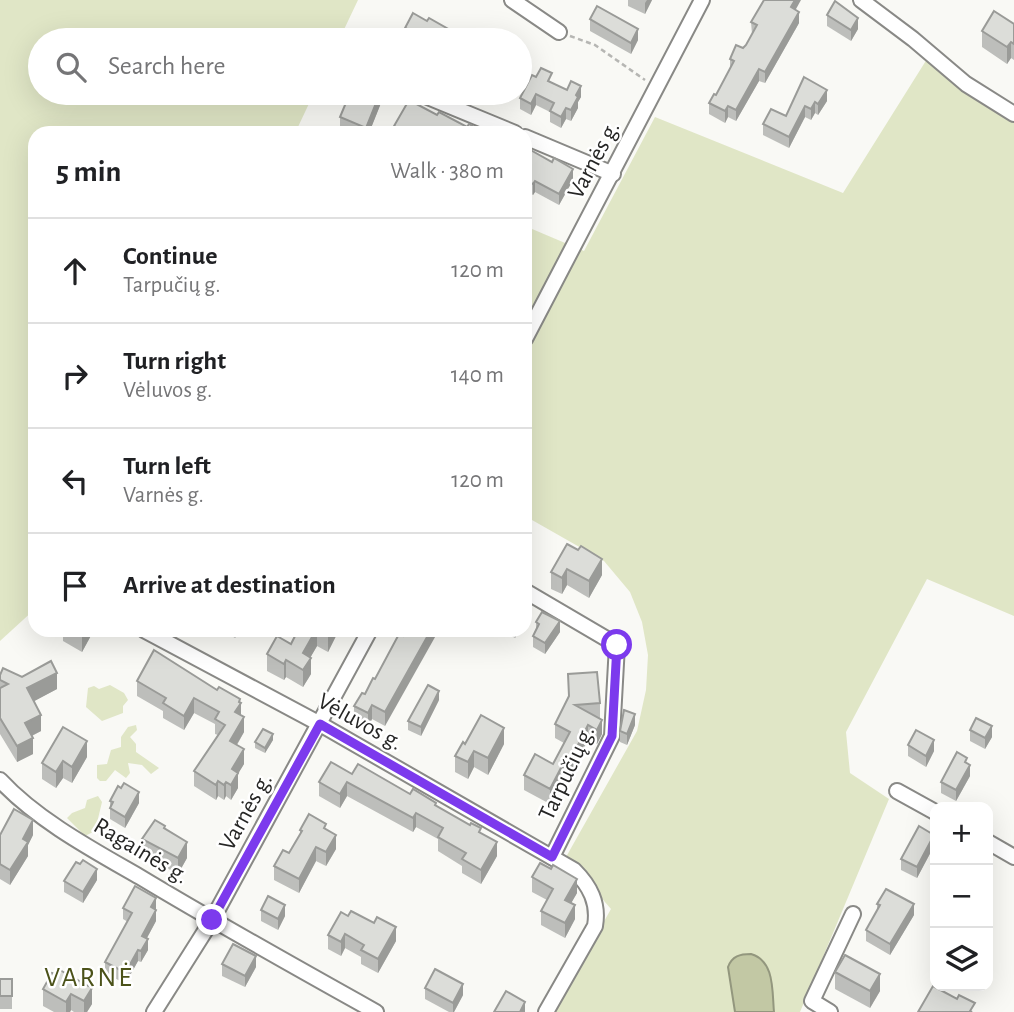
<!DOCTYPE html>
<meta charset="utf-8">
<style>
body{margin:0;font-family:"Alegreya Sans",sans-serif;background:#f2f2f2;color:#202124}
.controls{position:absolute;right:21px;bottom:21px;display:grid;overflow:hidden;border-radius:14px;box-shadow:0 7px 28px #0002}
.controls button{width:63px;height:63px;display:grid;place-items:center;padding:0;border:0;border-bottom:2px solid #e0e0e0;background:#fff;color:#202124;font:35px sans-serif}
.stop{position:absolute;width:21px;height:21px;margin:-16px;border:5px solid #7c3aed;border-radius:50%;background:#fff}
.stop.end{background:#7c3aed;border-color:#fff;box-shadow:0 2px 7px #0008}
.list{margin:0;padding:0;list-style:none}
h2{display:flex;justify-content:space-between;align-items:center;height:91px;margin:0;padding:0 28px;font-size:30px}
h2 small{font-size:23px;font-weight:400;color:#757577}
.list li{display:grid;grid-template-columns:46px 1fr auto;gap:21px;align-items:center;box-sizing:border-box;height:105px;padding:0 28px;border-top:2px solid #e0e0e0}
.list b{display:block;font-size:26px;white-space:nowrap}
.list p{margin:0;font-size:23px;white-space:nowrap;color:#757577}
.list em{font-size:23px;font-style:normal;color:#757577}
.icon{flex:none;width:38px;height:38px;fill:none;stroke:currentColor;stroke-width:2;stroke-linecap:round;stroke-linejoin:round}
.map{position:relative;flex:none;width:1014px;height:1012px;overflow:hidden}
.search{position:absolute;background:#fff;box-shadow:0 7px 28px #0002;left:28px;top:28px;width:504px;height:77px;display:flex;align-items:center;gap:18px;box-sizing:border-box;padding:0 24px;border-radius:38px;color:#757577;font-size:26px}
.panel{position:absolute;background:#fff;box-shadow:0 7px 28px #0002;left:28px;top:126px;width:504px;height:511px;border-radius:21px}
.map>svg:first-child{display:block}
.green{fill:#e0e6c6}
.water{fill:#c2c8a4;stroke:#93977e;stroke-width:2}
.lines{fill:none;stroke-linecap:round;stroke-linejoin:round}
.minor-casing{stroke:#898986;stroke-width:18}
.path{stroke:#b6b6b3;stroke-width:2.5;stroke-dasharray:5 3.5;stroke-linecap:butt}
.minor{stroke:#fff;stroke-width:14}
.wall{fill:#bdbebb}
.shaded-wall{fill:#9a9b98}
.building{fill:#dcddd9;stroke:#9a9b98;stroke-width:2}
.route{stroke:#7c3aed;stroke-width:9}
.labels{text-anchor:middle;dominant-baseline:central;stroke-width:5;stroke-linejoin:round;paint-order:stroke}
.street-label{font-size:24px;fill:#262625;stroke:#fff}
.quarter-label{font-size:28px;letter-spacing:2px;fill:#4b5219;stroke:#fff}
</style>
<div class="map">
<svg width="1014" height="1012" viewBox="0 0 1014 1012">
<rect width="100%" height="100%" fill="#f9f9f5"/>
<g class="green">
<polygon points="0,0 358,0 339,40 40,40 40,93 314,93 297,129 305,133 35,133 35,609 0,641"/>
<polygon points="927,59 1014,121 1014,616 927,579 846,732 850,773 889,799 800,1012 553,1012 611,909 566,857 637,731 646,690 648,655 642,622 630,592 604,561 525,516 525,226 584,251 655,117 843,193"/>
<polygon points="110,685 124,693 128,700 123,706 123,713 102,721 86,707 88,688 94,686 99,689"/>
<polygon points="136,725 137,730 130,737 136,744 136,752 159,768 151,774 142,765 128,763 130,773 126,778 115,770 106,781 100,781 97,778 97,765 107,764 111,750 121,747 121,737 128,727"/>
<polygon points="98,796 102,802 95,831 85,836 67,818 72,813 85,808 87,800"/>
</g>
<path class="water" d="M 751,954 C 775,961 772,991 774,1012 L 735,1012 L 728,967 C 732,956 740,954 751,954 Z"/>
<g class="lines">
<g class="minor-casing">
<g id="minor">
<polyline points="512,0 559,32"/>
<polyline points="861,0 913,39 966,84 1014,114"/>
<polyline points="418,93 515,133"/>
<polyline points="525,137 613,174"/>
<polyline points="525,339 702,0"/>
<polyline points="525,591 617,645 612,736 552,857"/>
<path d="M 144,630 L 320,724 L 574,870 C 590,886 599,903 595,926 L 546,1012"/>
<path d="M 0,780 C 37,820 93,850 140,877 C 218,924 297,968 376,1012"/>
<polyline points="897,791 935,812"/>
<polyline points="988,842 1014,857"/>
<polyline points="154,1012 212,920 370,630"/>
<polyline points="830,1012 812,1001 853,914"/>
</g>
</g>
<polyline class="path" points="570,36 595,45 645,80"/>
<use href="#minor" class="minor"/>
</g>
<g class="wall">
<polygon points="628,0 652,0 645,14 628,6"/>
<polygon points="796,10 799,23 765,83 759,81 736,121 728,117 725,123 709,114 709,103 716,95 730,69 730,59 746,45 752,34 751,22"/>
<polygon points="827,15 858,29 851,41 827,26"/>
<polygon points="590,19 638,40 631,54 590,31"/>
<polygon points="1014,24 1014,60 1011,58 1007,64 982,47 982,31"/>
<polygon points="405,28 464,40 406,40 405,39"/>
<polygon points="804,77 827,101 818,115 815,113 811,120 805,117 789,148 763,135 763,124 786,116"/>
<polygon points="552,83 581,97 578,102 578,108 571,121 566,119 561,128 550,122 550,112 536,105 531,115 520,109 520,98"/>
<polygon points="350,93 385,93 369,133 351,133 340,129 340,117"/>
<polygon points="437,115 467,127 485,133 394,133 394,126"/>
<polygon points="525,151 573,180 559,205 535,192 533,195 525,190"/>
<polygon points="567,544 602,575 589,598 567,585 562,594 551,589 551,572"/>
<polygon points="536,622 560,632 545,654 533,647 533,636 536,629"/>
<polygon points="63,630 94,630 82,652 63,641"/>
<polygon points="222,630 239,630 235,638"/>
<polygon points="243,630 259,630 256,636"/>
<polygon points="298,630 339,630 328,652 317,646 310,658 311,674 303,687 286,677 284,680 267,671 267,654 291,644"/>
<polygon points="500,630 519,630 515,638"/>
<polygon points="403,636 385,726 372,719 368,727 354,720 354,706 365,694"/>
<polygon points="568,674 600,703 600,718 602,734 597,744 588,740 568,779 564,777 550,804 524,790 524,775 553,764 564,743 555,738 555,724 568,698"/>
<polygon points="0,675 22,677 57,689 34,701 41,731 32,736 33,754 17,762 0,734"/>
<polygon points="137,681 217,690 240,703 241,715 244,732 237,745 244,764 238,773 238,788 231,800 226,796 224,800 218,796 216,800 194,786 194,771 218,735 215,734 215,724 194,713 184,730 163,718 163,711 137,696"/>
<polygon points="439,700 421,736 408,730 408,721"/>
<polygon points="635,725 627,745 620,742 620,731"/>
<polygon points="970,730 992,737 985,749 970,741"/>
<polygon points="273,740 265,753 255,748 255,742"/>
<polygon points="465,744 504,744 488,775 474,767 468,779 455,772 455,756"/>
<polygon points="908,745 934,751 926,767 908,756"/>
<polygon points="87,757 72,783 63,778 56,788 42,779 42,763"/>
<polygon points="967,764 970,776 956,801 941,793 941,782"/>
<polygon points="352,774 410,794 436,805 481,834 497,856 481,884 462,873 462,866 438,851 438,839 416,827 413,832 347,796 340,808 319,796 319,782"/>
<polygon points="110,801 139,803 125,828 110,819"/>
<polygon points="165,829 187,858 178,874 142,855 142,839"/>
<polygon points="326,829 336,849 326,866 316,861 299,893 274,880 274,866 289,853 300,836 300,830"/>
<polygon points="0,835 33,835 28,845 28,856 10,885 0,879"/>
<polygon points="934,846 917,878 901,870 901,859"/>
<polygon points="532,877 577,893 571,903 575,919 565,938 541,925 541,911 547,900 532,892"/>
<polygon points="97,880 83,903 64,892 64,881"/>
<polygon points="156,898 156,921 147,938 148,950 141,962 138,961 128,979 125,977 122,982 105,973 105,962 128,922 123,919 123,908"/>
<polygon points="877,904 914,915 890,955 866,941 866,930 877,911"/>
<polygon points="261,910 285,916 278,930 261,921"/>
<polygon points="341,912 396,941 378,973 361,964 361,957 345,948 341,956 328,949 328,935"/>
<polygon points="222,964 256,967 245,987 222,976"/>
<polygon points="835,972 880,991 870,1008 835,989"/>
<polygon points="52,973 92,1004 87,1012 74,1012 71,1010 70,1012 54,1012 43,1006 43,989"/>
<rect x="0" y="979" width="12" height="30"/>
<polygon points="425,988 463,995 454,1012 449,1012 425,999"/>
</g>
<g class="shaded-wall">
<polygon points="647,0 652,0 645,14 645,3"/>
<polygon points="795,0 801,0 791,18 791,7"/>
<polygon points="799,12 799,23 765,83 765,72"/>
<polygon points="858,18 858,29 851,41 851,30"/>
<polygon points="638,29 638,40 631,54 631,43"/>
<polygon points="1011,42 1011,58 1007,64 1007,47"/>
<polygon points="759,69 759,81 736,121 736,110"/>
<polygon points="581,86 581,97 578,102 578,108 571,121 571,110 576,95"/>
<polygon points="827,90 827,101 818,115 818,104"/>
<polygon points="380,93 385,93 369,133 366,133 366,128"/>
<polygon points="536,94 536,105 531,115 531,104"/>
<polygon points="815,102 815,113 811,120 811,109"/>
<polygon points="728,106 728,117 725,123 725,111"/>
<polygon points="805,106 805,117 789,148 789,137"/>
<polygon points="566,108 566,119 561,128 561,117"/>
<polygon points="573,169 573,180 559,205 559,194"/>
<polygon points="535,181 535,192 533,195 533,184"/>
<polygon points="602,559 602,575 589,598 589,581"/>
<polygon points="567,569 567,585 562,594 562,578"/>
<polygon points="560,621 560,632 545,654 545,643"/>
<polygon points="85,630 94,630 82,652 82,635"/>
<polygon points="235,630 239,630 235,638"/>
<polygon points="317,630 317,646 303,670 303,653"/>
<polygon points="330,630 339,630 328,652 328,635"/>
<polygon points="431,630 439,630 385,726 385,712"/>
<polygon points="515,630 519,630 515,638"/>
<polygon points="311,658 311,674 303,687 303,670"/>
<polygon points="286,660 286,677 284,680 284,664"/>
<polygon points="57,673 57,689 27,705 27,688"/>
<polygon points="439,691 439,700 421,736 421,727"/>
<polygon points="194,698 194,713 184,730 184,716"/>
<polygon points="240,699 240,704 241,703 241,718 235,712"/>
<polygon points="372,705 372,719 368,727 368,713"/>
<polygon points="635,714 635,725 627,745 627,734"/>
<polygon points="41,715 41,731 25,739 25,723"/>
<polygon points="244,717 244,732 230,756 230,741"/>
<polygon points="602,720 602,734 597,744 597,730"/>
<polygon points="588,725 588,740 568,779 568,765"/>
<polygon points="992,726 992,737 985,749 985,738"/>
<polygon points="504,728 504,744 488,775 488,758"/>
<polygon points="273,734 273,740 265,753 265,748"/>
<polygon points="33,738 33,754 17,762 17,746"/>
<polygon points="934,740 934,751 926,767 926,756"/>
<polygon points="87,741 87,757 72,783 72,767"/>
<polygon points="244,749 244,764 232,784 232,769"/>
<polygon points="474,751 474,767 468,779 468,762"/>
<polygon points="63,761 63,778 56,788 56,772"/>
<polygon points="564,762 564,777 550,804 550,789"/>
<polygon points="970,765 970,776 956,801 956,790"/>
<polygon points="238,773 238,788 231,800 231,785"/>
<polygon points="218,781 218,796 216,800 216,785"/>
<polygon points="226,782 226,796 224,800 224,785"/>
<polygon points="347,782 347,796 340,808 340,794"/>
<polygon points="139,792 139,803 125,828 125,817"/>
<polygon points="416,813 416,827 413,832 413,818"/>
<polygon points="33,820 33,835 28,845 28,856 10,885 10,870 23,839"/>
<polygon points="336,835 336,849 326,866 326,852"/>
<polygon points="934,835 934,846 917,878 917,867"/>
<polygon points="187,842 187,858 178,874 178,858"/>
<polygon points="497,842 497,856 481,884 481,870"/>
<polygon points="316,847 316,861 299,893 299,879"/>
<polygon points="97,869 97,880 83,903 83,892"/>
<polygon points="577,879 577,893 565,914 565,900"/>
<polygon points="156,898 156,921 142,947 142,936 151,907"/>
<polygon points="914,904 914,915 890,955 890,944"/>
<polygon points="285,905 285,916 278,930 278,919"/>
<polygon points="575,905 575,919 565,938 565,923"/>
<polygon points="396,927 396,941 378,973 378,959"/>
<polygon points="345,934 345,948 341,956 341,942"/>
<polygon points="148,939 148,950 141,962 141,951"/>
<polygon points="138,950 138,961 128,979 128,968"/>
<polygon points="256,956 256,967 245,987 245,976"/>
<polygon points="125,966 125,977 122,982 122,971"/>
<polygon points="880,974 880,991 870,1008 870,991"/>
<polygon points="463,984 463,995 454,1012 453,1012 453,1003"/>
<polygon points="92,988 92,1004 87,1012 84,1012 84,1001"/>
<polygon points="71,994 71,1010 70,1012 66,1012 66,1002"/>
<polygon points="525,1002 525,1012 520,1012"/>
</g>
<g class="building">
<polygon points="764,0 795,0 791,7 799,12 765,72 759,69 736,110 728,106 725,111 709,103 714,94 716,95 734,61 730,59 736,45 743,48 746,45 757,25 751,22"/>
<polygon points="835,1 858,18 851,30 827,15"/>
<polygon points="597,6 638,29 631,43 590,19"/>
<polygon points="994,11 1014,24 1014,44 1011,42 1007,47 982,31"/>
<polygon points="413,13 427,21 429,18 464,38 463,40 464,40 429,40 405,28"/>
<polygon points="541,68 552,73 548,81 567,90 571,81 581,86 576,95 578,97 571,110 566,108 561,117 550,111 554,103 536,94 531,104 520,98 532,75 536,77"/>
<polygon points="804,77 827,90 818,104 815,102 811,109 805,106 789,137 763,124 771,109 786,116"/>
<polygon points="350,93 380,93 366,128 340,117"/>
<polygon points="409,100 437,115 439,112 467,127 469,124 485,133 407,133 394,126"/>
<polygon points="527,148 552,162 554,158 573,169 559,194 535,181 533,184 525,179 525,151"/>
<polygon points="567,544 578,550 581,546 602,559 589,581 567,569 562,578 551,572"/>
<polygon points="542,612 560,621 545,643 533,636 539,624 536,622"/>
<polygon points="72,630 85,630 82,635"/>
<polygon points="298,630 316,630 303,653 311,658 303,670 286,660 284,664 267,654 277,636 291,644"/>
<polygon points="318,630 330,630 328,635"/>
<polygon points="406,630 431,630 385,712 372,705 368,713 354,706 362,693 365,694 373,678 375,679 399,634 403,636"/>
<polygon points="154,650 217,690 219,687 240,699 239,702 241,703 235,712 244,717 230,741 244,749 232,769 238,773 231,785 226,782 224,785 218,781 216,785 194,771 225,725 215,719 219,712 194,698 184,716 163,703 166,698 137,681"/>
<polygon points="51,661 57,673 27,688 41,715 25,723 33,738 17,746 0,718 0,688 8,684 0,680 0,675 3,668 22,677"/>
<polygon points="597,672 600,703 575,705 602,720 597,730 588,725 568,765 564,762 550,789 524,775 535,754 553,764 570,732 555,724 569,696 568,674"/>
<polygon points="428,685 439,691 421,727 408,721"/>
<polygon points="624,710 635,714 627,734 620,731"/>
<polygon points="481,715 504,728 488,758 474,751 468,762 455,756 463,742 465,744"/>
<polygon points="976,718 992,726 985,738 970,730"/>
<polygon points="63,727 87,741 72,767 63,761 56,772 42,763"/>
<polygon points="263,729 273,734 265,748 255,742"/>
<polygon points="916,730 934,740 926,756 908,745"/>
<polygon points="957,752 967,758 965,762 970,765 956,790 941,782"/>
<polygon points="331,762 352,774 358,764 410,794 413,789 436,803 435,805 470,825 471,823 481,828 479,832 497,842 481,870 462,859 466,853 438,837 443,828 416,813 413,818 347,782 340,794 319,782"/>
<polygon points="124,783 139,792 125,817 110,808 113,802 110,801 118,786 121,788"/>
<polygon points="14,809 33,820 23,839 28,842 10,870 0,864 0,835"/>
<polygon points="309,814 326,824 324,828 336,835 326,852 316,847 299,879 274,866 283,850 289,853 302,831 300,830"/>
<polygon points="155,820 165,826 164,828 187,842 178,858 142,839"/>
<polygon points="919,826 934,835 917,867 901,859"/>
<polygon points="83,860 97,869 83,892 64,881 76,862 80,864"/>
<polygon points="540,863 551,869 553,865 577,879 565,900 575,905 565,923 541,911 553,889 532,877"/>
<polygon points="135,886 156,898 151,907 156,910 142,936 148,939 141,951 138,950 128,968 125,966 122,971 105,962 132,913 123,908"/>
<polygon points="886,889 914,904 890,944 866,930 880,905 877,904"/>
<polygon points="268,896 285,905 278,919 261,910"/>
<polygon points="351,911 374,923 377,917 396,927 378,959 361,950 364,945 345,934 341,942 328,935 341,912 348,916"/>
<polygon points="233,944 256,956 245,976 222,964"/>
<polygon points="845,955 880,974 870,991 835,972"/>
<polygon points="58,969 92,988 84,1001 71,994 66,1002 43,989 52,973 55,974"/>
<polygon points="435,969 463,984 453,1003 425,988"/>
<rect x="0" y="979" width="12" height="17"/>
<polygon points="933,986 957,999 959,995 975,1003 970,1011 972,1012 918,1012"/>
<polygon points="506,991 525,1002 520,1012 494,1012"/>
</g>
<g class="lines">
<polyline class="route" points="212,920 320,724 552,857 612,736 617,645"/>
</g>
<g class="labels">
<g class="street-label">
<text transform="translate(594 160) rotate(-62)">Varnės g.</text>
<text transform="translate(360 722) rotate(29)">Vėluvos g.</text>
<text transform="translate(567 773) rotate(-65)">Tarpučių g.</text>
<text transform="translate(246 812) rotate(-61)">Varnės g.</text>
<text transform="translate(141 851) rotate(31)">Ragainės g.</text>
</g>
<g class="quarter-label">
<text x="89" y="978">VARNĖ</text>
</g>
</g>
</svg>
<div class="controls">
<button>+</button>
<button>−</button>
<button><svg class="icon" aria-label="layers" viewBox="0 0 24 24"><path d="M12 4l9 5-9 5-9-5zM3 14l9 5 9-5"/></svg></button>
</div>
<div class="stop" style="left:617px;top:645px"></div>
<div class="stop end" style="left:212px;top:920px"></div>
<div class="search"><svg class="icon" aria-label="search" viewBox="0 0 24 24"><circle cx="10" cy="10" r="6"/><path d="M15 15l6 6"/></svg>Search here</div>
<section class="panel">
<h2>5 min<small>Walk · 380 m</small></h2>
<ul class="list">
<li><svg class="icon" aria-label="ahead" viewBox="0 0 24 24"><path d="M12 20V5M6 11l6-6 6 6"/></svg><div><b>Continue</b><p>Tarpučių g.</p></div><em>120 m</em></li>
<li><svg class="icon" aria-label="right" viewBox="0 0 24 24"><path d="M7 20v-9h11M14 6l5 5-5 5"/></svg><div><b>Turn right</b><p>Vėluvos g.</p></div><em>140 m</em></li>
<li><svg class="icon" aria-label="left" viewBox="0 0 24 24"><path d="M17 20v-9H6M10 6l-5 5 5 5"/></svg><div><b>Turn left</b><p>Varnės g.</p></div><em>120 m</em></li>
<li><svg class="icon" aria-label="arrive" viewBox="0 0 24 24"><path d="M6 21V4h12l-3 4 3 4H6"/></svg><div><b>Arrive at destination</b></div></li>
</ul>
</section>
</div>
